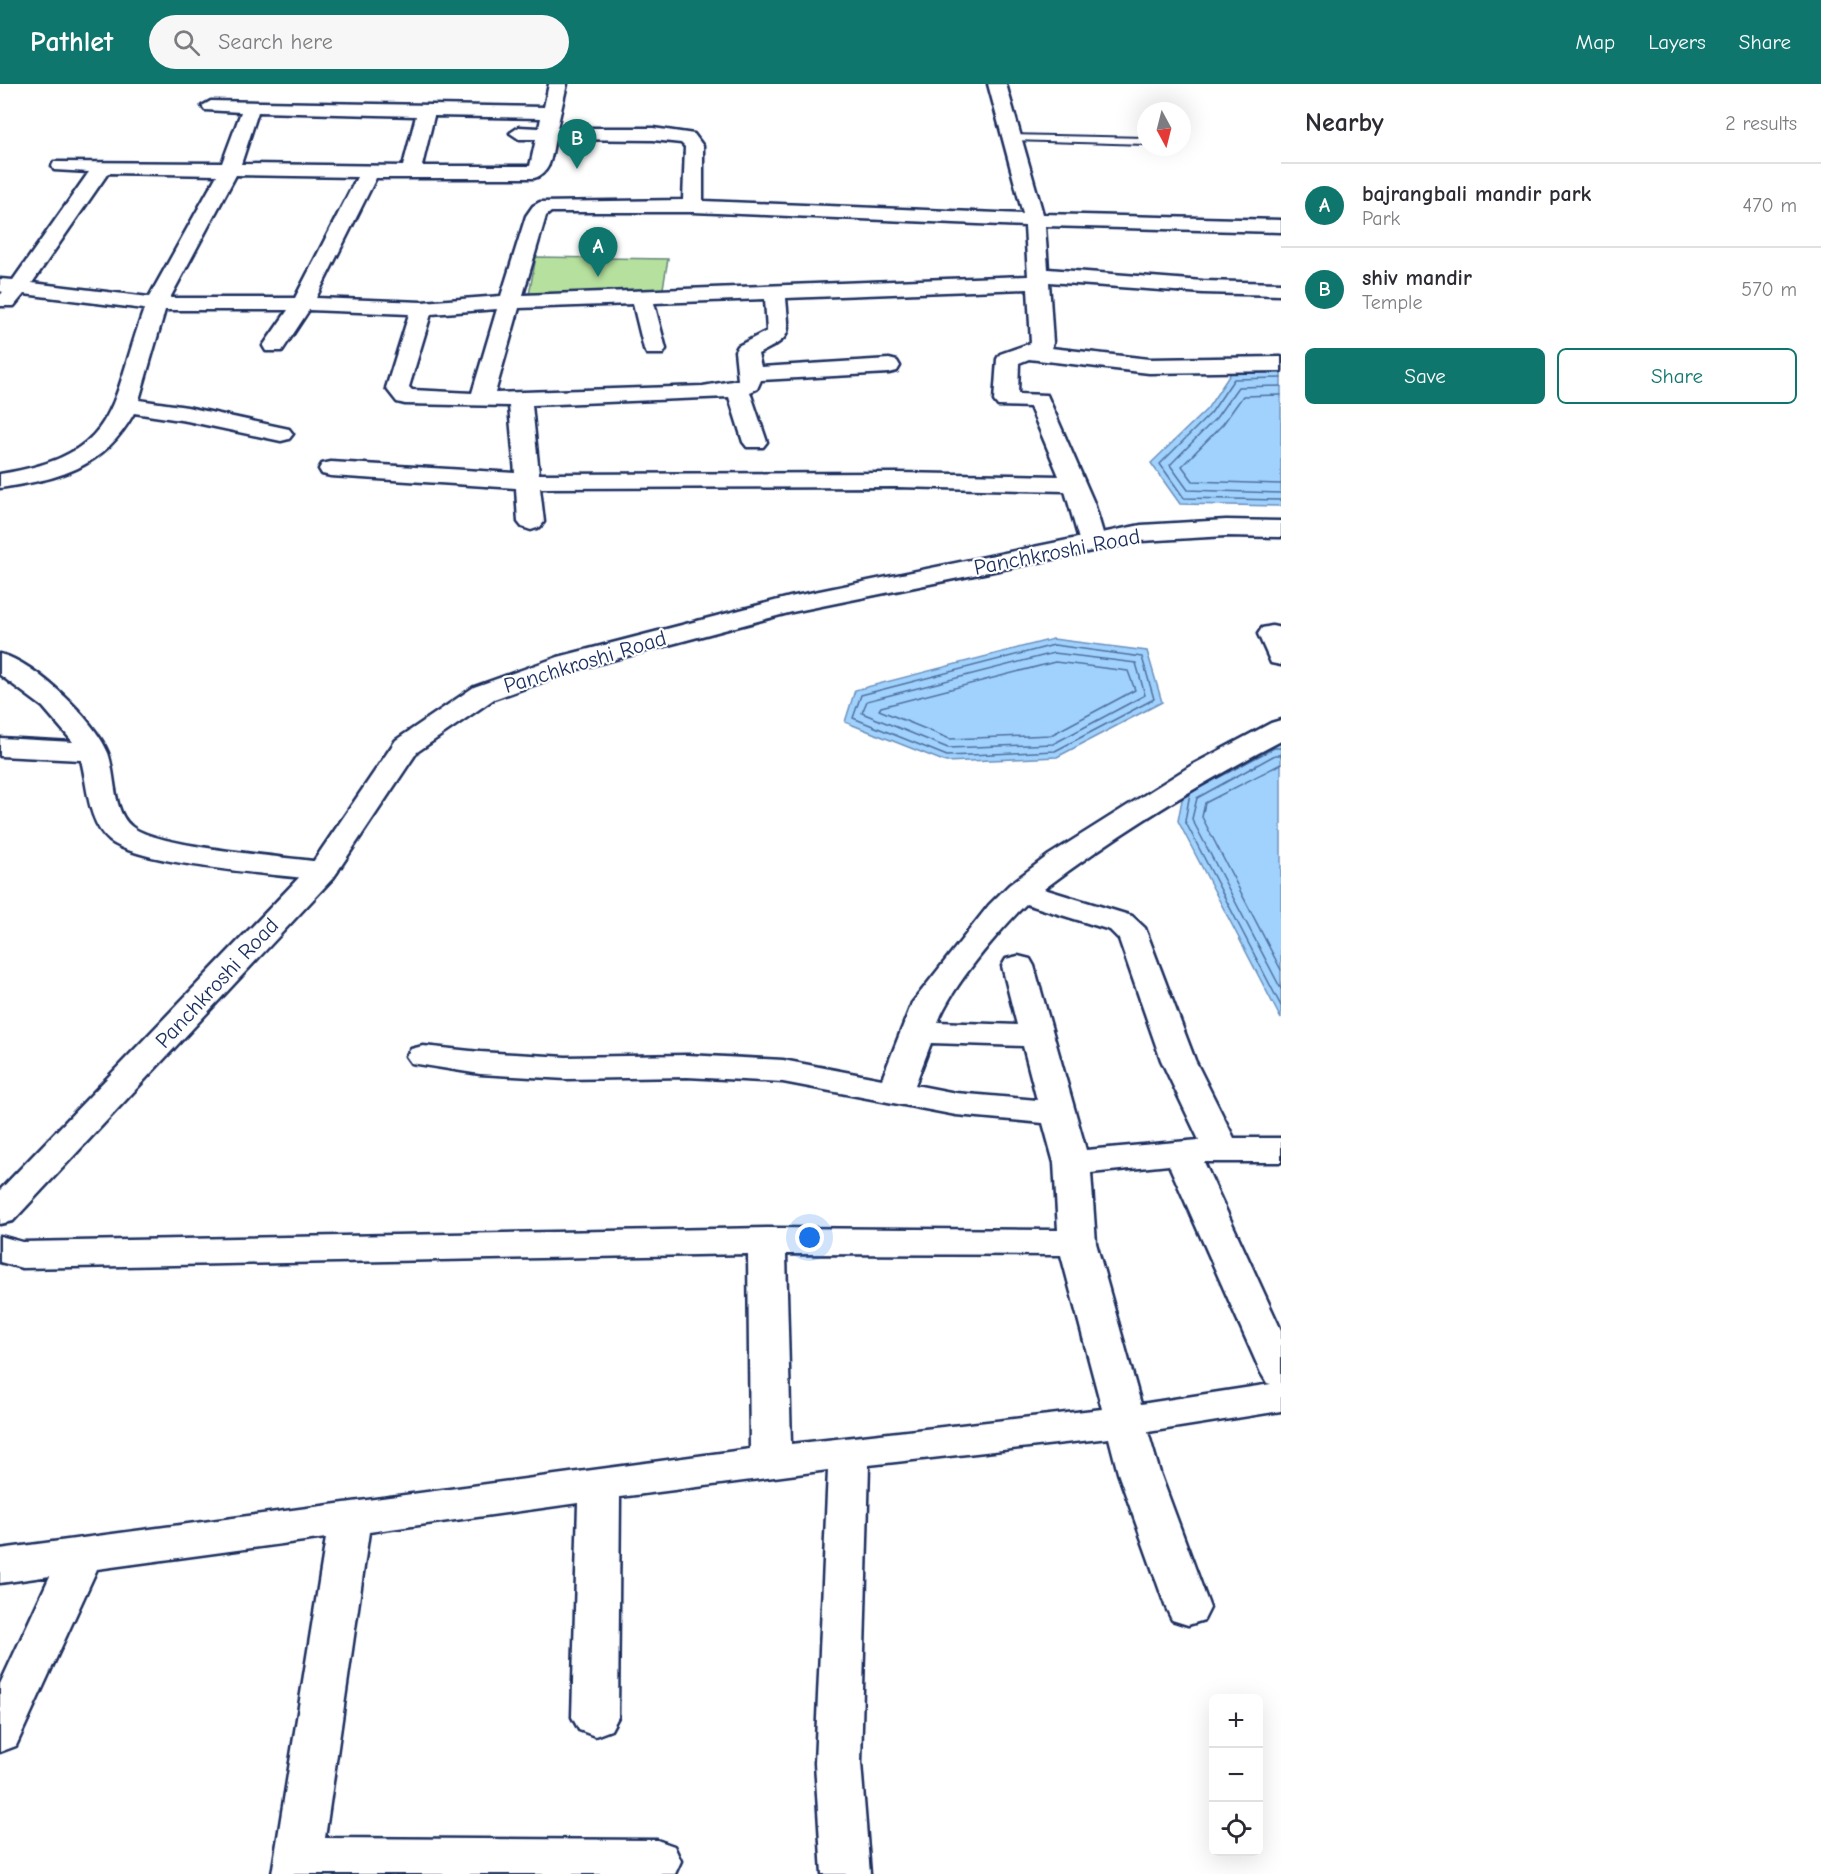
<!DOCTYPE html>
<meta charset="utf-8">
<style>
body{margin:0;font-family:"Comic Neue",sans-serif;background:#f7f7f7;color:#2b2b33}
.controls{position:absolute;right:18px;bottom:18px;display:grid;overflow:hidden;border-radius:9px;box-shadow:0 6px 24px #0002}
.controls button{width:54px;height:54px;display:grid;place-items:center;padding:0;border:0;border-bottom:2px solid #e1e1e2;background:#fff;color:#2b2b33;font:30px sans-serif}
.compass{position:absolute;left:1137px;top:18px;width:54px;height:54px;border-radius:50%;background:#fff;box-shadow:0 6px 24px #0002;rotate:173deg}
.you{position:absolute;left:810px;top:1154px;width:21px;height:21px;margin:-15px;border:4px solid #fff;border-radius:50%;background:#1a73e8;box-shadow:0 0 0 9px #1a73e833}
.badge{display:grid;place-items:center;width:39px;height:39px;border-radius:50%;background:#0f766e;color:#fff;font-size:20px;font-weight:700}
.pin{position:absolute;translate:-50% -50px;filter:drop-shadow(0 2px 3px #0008)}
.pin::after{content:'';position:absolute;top:32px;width:21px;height:18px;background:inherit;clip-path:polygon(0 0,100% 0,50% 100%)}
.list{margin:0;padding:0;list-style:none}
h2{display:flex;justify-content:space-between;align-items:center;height:78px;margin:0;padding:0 24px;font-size:26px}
h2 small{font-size:20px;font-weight:400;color:#7c7c81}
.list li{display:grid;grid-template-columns:39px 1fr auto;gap:18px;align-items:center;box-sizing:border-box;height:84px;padding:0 24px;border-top:2px solid #e1e1e2}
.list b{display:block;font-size:22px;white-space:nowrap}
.list p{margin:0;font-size:20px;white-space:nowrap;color:#7c7c81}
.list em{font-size:20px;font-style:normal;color:#7c7c81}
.actions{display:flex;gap:12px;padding:18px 24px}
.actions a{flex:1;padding:14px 0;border:2px solid #0f766e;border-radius:9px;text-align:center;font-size:21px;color:#0f766e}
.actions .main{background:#0f766e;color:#fff}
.icon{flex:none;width:33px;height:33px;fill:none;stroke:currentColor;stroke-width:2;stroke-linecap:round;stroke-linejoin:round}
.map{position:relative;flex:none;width:1281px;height:1790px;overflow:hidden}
header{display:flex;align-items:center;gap:36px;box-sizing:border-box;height:84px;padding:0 30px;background:#0f766e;color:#fff}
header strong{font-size:28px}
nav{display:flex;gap:33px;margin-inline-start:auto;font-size:21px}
.search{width:420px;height:54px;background:#f7f7f7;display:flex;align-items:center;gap:15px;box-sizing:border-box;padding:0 21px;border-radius:33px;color:#7c7c81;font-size:22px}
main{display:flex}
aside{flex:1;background:#fff}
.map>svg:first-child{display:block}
.green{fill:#b6e09d;stroke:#68887e;stroke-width:1.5}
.water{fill:#a0d2fd;stroke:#6b91bd;stroke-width:1.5}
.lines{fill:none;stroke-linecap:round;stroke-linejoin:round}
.shore{stroke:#50709e;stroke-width:1.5}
.lane-casing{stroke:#1b2f5e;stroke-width:4}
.street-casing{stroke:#1b2f5e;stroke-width:5}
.secondary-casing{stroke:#1b2f5e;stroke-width:5}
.lane{fill:#fff;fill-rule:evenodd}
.street{fill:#fff;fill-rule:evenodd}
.secondary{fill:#fff;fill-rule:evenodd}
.labels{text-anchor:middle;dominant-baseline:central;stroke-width:4.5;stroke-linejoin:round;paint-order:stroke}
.street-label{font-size:22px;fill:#1b2f5e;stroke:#fff}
</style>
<header>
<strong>Pathlet</strong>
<div class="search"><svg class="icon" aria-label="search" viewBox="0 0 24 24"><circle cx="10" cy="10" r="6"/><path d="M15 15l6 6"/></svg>Search here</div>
<nav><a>Map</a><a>Layers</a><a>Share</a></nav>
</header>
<main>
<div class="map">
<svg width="1281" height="1790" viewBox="0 0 1281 1790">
<rect width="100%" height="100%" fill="#fff"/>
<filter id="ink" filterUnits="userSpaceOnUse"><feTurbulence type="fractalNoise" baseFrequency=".0167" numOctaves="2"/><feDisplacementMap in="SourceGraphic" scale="12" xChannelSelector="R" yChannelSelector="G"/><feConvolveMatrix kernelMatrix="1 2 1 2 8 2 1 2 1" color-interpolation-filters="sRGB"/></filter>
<g filter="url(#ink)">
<polygon class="green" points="536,173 668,175 662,210 528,216"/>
<g class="water">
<polygon points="1281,288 1281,422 1180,420 1151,379 1207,325 1231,289"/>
<polygon points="1053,555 1147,567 1162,618 1057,673 946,678 845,638 855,606"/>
<polygon points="1274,657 1281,658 1281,935 1178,737 1184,705"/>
</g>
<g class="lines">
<g class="shore">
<polyline points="1281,294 1234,295 1211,329 1160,380 1184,414 1281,416"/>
<polyline points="1281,302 1238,303 1216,334 1170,381 1188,406 1281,409"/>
<polyline points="1281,311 1243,312 1223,340 1182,382 1193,397 1281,400"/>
<polygon points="1054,561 1142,573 1154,615 1055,667 947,672 853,634 861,611"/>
<polygon points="1054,569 1136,579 1145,611 1053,660 948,664 862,629 867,617"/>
<polygon points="1055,578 1128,587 1135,606 1051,651 950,655 879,626 881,623"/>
<polyline points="1281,671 1275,671 1197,714 1192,735 1281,905"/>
<polyline points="1281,680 1205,719 1202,733 1281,886"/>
<polyline points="1199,704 1274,664 1281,664"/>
<polyline points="1190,709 1185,737 1281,922"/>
</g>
<g class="lane-casing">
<polygon id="lane" points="1008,51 1146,54 1146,60 1012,56 1007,53"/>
</g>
<g class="street-casing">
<g id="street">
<path d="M 549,0 L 567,0 L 557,44 L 653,44 L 694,50 L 703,62 L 703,117 L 1023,130 L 988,0 L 1006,0 L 1043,130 L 1281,136 L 1281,148 L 1045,142 L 1048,185 L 1203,197 L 1281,199 L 1281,211 L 1203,209 L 1049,198 L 1053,259 L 1051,264 L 1149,275 L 1281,273 L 1281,287 L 1149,289 L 1029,275 L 1019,279 L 1018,310 L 1047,311 L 1094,419 L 1106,459 L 1102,464 L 1093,467 L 1084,464 L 1080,459 L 1065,407 L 897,403 L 540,404 L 544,438 L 540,443 L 531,446 L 522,443 L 518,438 L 516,404 L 331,392 L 322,390 L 319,385 L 322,380 L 331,378 L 515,389 L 509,322 L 405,320 L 397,318 L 386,304 L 409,230 L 309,226 L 282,267 L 266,267 L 263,262 L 288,226 L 165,226 L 139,316 L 187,323 L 289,345 L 293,350 L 289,355 L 281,357 L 187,337 L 134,329 C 103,385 59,395 0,404 L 0,390 C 121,371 109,322 144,225 L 24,210 L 14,222 L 0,222 L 0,211 L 3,208 L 0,207 L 0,195 L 13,196 L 89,88 L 54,86 L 52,82 L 54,78 L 222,79 L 241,28 L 205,26 L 202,22 L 211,17 L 544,23 ZM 258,28 L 416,32 L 403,82 L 241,80 ZM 434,32 L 541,34 L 539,44 L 519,43 L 510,49 L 519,55 L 536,55 L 530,82 L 422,82 ZM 555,55 L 653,56 L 681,59 L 685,63 L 683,116 L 540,118 L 533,122 L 526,132 L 501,212 L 422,218 L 316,214 L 376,94 L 534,94 C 552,89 551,70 555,55 ZM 108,89 L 217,91 L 149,213 L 32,199 ZM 236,91 L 357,93 L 295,214 L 170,214 ZM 551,128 L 693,128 L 1025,142 L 1028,192 L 523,211 L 546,132 ZM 1028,205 L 1031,259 L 1000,270 L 997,275 L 994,317 L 998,322 L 1030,323 L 1059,392 L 897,389 L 539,390 L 532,321 L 729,313 L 743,358 L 747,363 L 763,363 L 767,358 L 750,308 L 757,305 L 761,296 L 889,289 L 897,287 L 900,282 L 897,277 L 889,275 L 761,283 L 758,270 C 794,252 789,252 786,214 ZM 765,215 L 767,247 L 738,262 L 735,267 L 738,296 L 703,302 L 495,309 L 519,224 L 633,220 L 644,265 L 647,270 L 663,270 L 666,265 L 654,219 ZM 497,225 L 472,309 L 412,306 L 409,303 L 431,230 Z"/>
<polygon points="1272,542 1281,544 1281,581 1271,579 1258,550 1262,544"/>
<path d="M 0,570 C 35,578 95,636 108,669 C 116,691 112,726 131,742 C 154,763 285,773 322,778 L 333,780 L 338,787 L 333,794 L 322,796 C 279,791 141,781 110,757 C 87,738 88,702 81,676 L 0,672 L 0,654 L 73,658 L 43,623 L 0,591 Z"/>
<path d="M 1281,636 L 1281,657 C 1199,700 1118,749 1044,805 L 1132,832 L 1145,844 L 1195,976 L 1234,1054 L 1281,1054 L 1281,1078 L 1204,1078 L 1281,1246 L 1281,1327 L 1148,1348 L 1160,1389 L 1210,1524 L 1204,1536 L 1188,1541 L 1172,1536 L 1166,1524 L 1118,1389 L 1109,1354 L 869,1381 L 861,1679 L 870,1790 L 822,1790 L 815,1679 L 828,1386 L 620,1413 L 618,1633 L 611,1646 L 595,1652 L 579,1646 L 572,1633 L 578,1419 L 369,1448 L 325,1754 L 657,1756 L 674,1762 L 681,1777 L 675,1790 L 272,1790 L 326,1454 L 97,1485 L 16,1662 L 0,1668 L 0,1600 L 50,1492 L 0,1499 L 0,1465 L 750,1365 L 748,1170 L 22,1184 L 0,1178 L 0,1152 L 22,1158 L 767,1144 L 1058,1146 L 1054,1079 L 1043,1039 L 956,1031 L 783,998 L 687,993 L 566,995 L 480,990 L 411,979 L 406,972 L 411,965 L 423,962 L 480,968 L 566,973 L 687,971 L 783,976 L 882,995 L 912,919 L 989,821 L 1009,801 L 1049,771 L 1192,681 L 1271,639 ZM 1026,820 L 1110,846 L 1119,855 L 1161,976 L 1199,1056 L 1086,1066 L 1034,882 L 1030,875 L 1018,872 L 1006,875 L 1002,882 L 1017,941 L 938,938 C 952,902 998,848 1026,820 ZM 931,959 L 1023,962 L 1037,1016 L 956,1009 L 915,1001 ZM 1169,1081 L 1261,1289 L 1267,1299 L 1271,1300 L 1141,1320 L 1096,1159 L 1091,1089 ZM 786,1170 L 1061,1171 L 1102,1325 L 791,1360 Z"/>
</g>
</g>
<g class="secondary-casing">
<polygon id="secondary" points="1226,436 1281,437 1281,453 1226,452 1141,457 792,528 578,585 494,615 417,668 333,794 13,1137 0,1140 0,1106 311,781 396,656 474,603 558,573 790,513 1141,441"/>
</g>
<use href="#lane" class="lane"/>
<use href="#street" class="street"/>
<use href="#secondary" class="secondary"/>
</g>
</g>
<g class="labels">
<g class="street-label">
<text transform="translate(1057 468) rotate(-11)">Panchkroshi Road</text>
<text transform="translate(585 578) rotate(-17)">Panchkroshi Road</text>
<text transform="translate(217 899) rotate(-47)">Panchkroshi Road</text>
</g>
</g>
</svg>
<div class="controls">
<button>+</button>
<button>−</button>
<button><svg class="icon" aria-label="locate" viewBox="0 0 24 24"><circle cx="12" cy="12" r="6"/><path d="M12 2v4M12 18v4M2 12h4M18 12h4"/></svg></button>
</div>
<svg class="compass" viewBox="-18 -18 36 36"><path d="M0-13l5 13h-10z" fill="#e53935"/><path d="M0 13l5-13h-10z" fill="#7c7c81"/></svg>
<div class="you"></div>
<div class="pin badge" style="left:598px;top:193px">A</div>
<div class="pin badge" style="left:577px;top:85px">B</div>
</div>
<aside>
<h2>Nearby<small>2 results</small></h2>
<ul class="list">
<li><span class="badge">A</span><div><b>bajrangbali mandir park</b><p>Park</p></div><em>470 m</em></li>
<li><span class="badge">B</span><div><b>shiv mandir</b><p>Temple</p></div><em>570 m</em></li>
</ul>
<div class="actions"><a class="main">Save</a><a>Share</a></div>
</aside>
</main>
